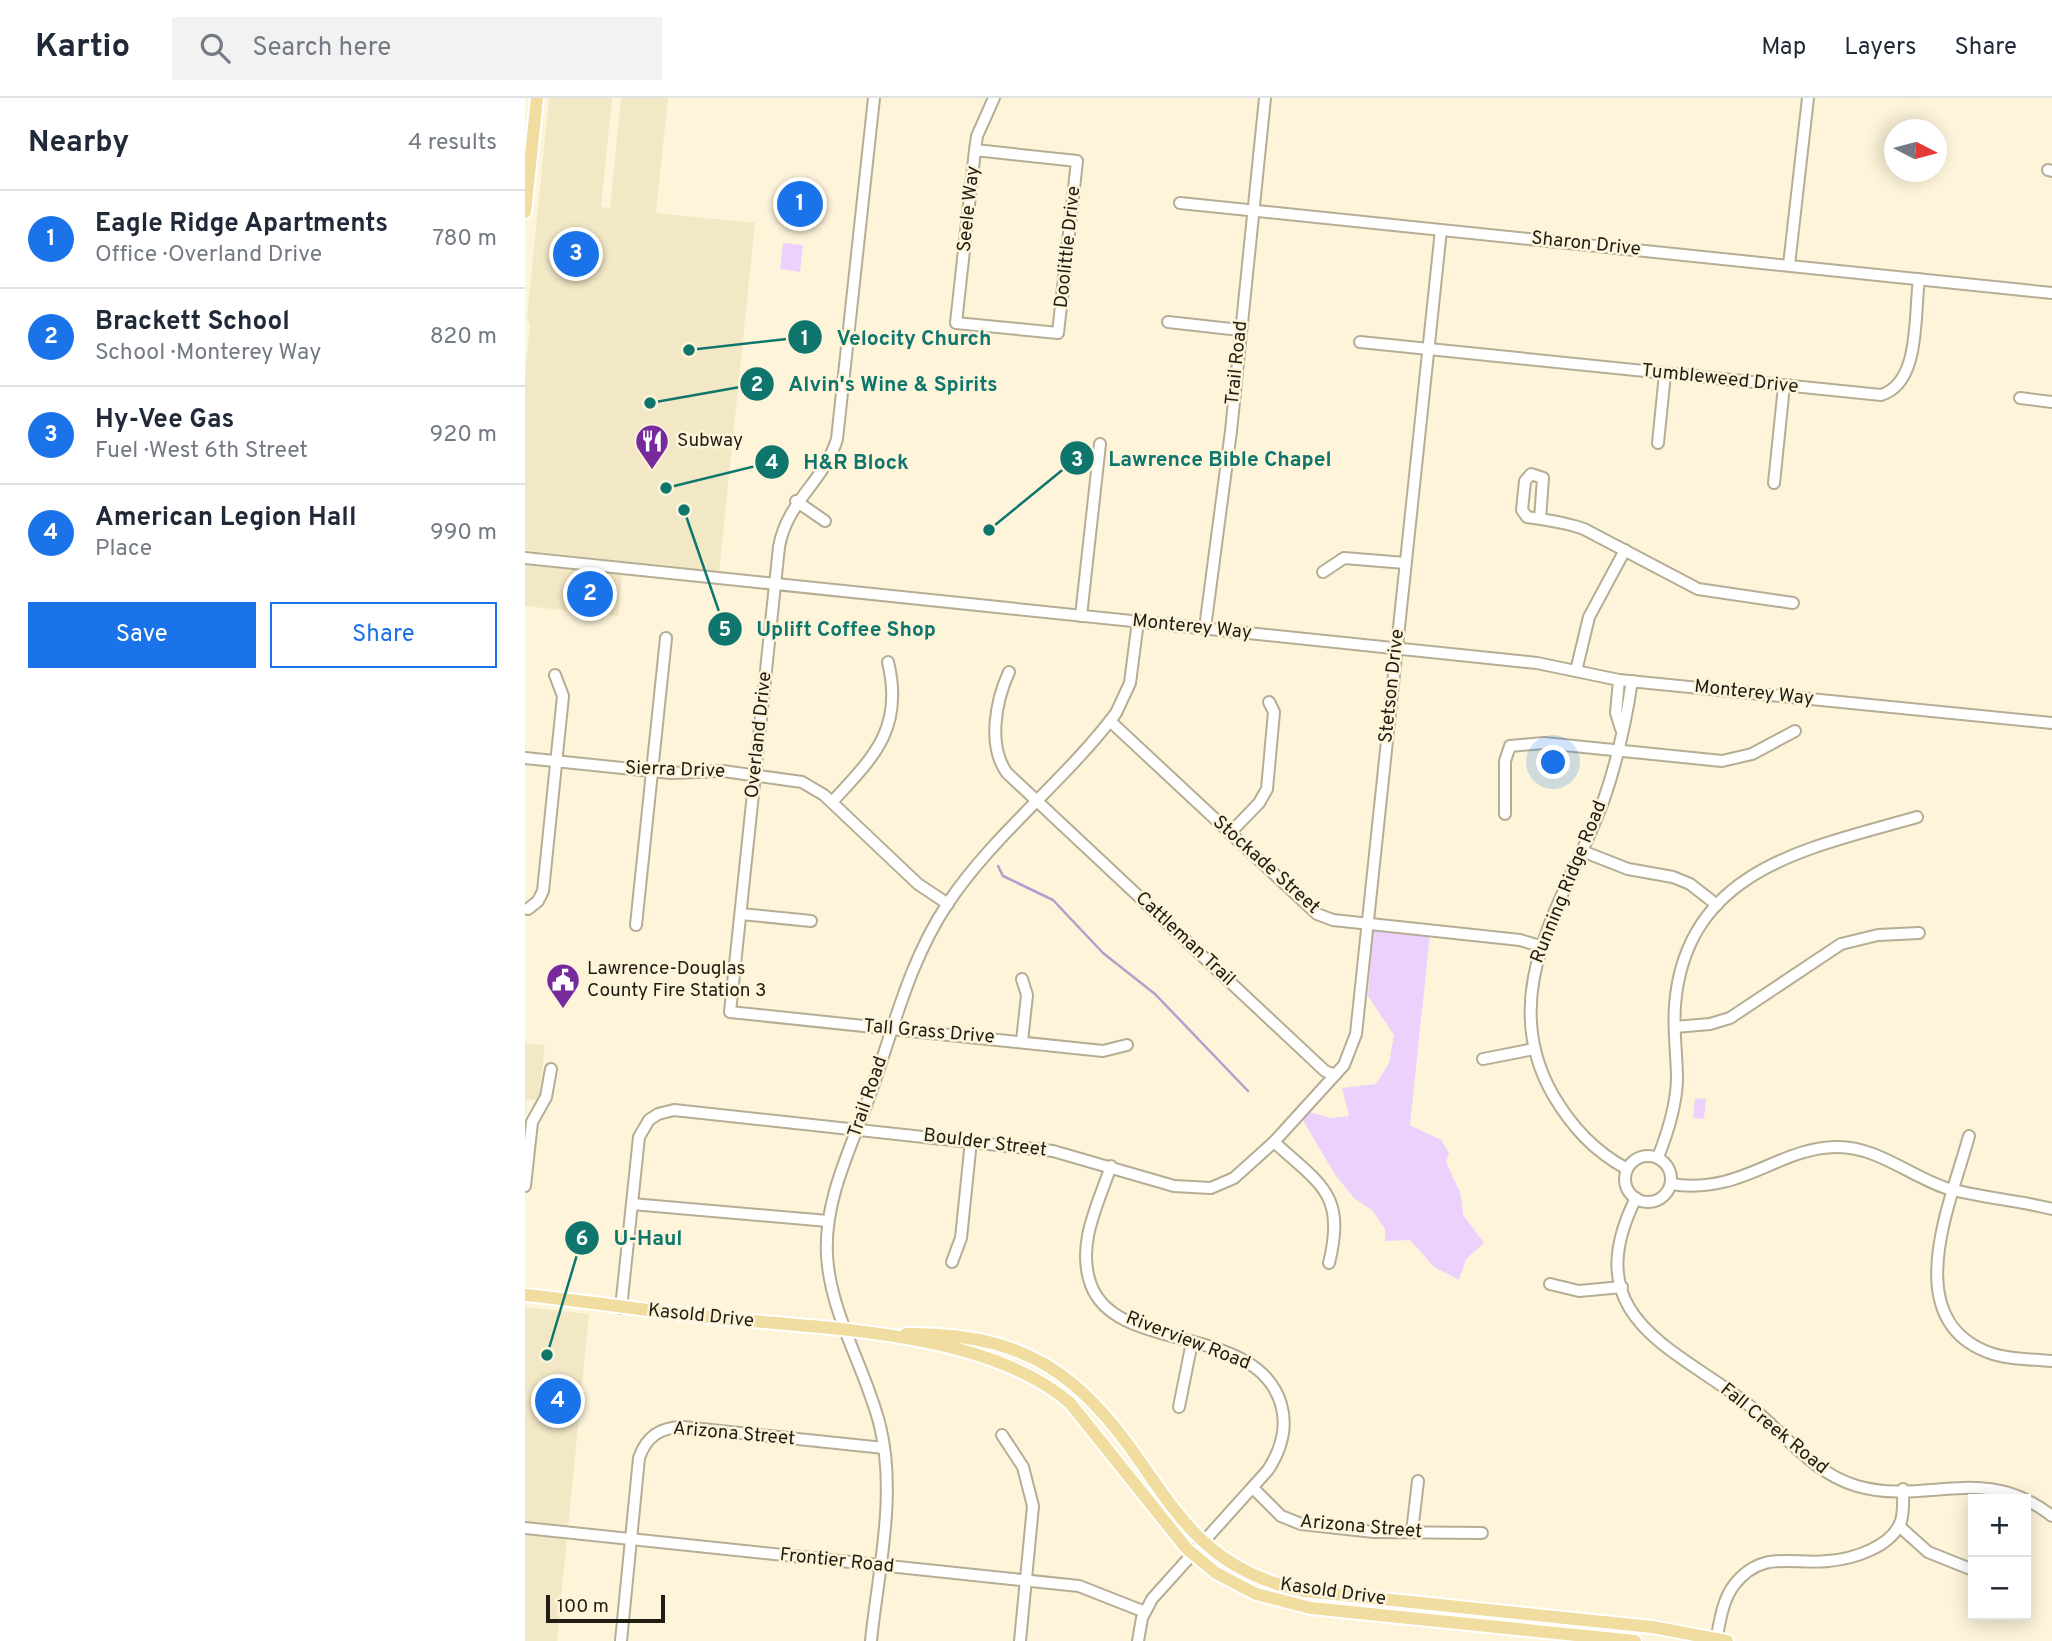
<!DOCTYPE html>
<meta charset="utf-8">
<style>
body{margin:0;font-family:Overpass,sans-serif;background:#f2f2f3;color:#1f2937}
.controls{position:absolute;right:21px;bottom:21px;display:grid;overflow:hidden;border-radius:0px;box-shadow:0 4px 18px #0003}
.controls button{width:63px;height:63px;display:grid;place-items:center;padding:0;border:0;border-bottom:2px solid #e0e1e3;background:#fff;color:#1f2937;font:35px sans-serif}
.compass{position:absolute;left:1359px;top:21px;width:63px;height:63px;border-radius:50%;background:#fff;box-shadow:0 4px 18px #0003;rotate:96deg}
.scale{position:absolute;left:21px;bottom:18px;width:119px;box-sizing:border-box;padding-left:7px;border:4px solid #201d13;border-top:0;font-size:19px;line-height:24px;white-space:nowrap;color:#201d13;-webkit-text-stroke:5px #fdf4da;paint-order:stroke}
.you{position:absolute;left:1029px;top:665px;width:24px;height:24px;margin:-18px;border:5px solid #fff;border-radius:50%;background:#1a73e8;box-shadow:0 0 0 10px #1a73e833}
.badge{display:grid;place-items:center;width:46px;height:46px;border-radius:50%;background:#1a73e8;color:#fff;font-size:23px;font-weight:700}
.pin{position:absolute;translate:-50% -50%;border:4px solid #fff;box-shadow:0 2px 7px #0006}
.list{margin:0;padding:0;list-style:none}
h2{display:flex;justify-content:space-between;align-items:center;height:91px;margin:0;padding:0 28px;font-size:30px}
h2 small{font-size:23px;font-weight:400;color:#747a83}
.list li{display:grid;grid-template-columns:46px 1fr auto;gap:21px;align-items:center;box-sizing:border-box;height:98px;padding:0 28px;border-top:2px solid #e0e1e3}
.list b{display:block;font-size:26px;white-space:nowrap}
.list p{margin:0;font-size:23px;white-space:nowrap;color:#747a83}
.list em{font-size:23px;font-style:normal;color:#747a83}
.actions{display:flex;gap:14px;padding:21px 28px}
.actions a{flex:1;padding:16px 0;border:2px solid #1a73e8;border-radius:0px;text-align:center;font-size:24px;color:#1a73e8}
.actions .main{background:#1a73e8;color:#fff}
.icon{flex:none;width:38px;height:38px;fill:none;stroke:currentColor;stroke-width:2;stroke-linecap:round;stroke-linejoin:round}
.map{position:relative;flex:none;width:1527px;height:1543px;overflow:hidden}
header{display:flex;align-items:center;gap:42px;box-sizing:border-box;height:98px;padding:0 35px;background:#fff;border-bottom:2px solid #e0e1e3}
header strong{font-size:33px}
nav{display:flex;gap:38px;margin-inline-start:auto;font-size:24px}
.search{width:490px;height:63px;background:#f2f2f3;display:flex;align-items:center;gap:18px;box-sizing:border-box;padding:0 24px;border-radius:0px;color:#747a83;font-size:26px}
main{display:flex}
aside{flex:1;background:#fff}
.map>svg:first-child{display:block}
.built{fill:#f3e8c6}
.green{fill:#ecd1fd}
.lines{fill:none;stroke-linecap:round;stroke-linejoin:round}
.stream{stroke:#ba9ccc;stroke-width:2.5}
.minor-casing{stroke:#b5ad94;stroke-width:14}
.major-casing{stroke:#fff;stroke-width:16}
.minor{stroke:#fff;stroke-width:10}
.major{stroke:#f1dd9f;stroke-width:12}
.labels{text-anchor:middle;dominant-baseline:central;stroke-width:5;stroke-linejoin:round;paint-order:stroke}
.street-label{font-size:19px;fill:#201d13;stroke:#fdf4da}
.poi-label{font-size:19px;fill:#201d13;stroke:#fdf4da;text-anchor:start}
.leader{fill:none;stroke:#0f766e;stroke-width:2.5}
.callout-dot{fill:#0f766e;stroke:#fdf4da;stroke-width:2.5}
.mark-label{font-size:21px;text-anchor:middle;font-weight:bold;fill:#fff}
.callout-label{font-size:21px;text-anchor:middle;font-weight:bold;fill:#0f766e;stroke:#fdf4da;stroke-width:5;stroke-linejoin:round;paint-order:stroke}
</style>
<header>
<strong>Kartio</strong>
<div class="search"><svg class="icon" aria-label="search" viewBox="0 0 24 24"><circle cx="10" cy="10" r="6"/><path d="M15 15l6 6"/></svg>Search here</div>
<nav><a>Map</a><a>Layers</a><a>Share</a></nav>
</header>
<main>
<aside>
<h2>Nearby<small>4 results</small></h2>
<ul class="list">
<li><span class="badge">1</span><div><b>Eagle Ridge Apartments</b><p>Office · Overland Drive</p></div><em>780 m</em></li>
<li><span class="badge">2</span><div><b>Brackett School</b><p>School · Monterey Way</p></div><em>820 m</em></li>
<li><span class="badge">3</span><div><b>Hy-Vee Gas</b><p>Fuel · West 6th Street</p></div><em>920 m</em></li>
<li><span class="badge">4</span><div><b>American Legion Hall</b><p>Place</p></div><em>990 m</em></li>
</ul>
<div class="actions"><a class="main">Save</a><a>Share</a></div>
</aside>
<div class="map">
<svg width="1527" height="1543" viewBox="0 0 1527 1543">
<rect width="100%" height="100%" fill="#fdf4da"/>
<g class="built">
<polygon points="24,0 87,0 76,109 85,110 96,0 143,0 131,115 230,125 194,474 0,452 0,279 5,227 2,220"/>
<polygon points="0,467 97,477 93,518 0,508"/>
<polygon points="0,945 20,947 14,1002 2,1001 0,1017"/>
<polygon points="0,1209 64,1216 43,1430 0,1425"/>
<polygon points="4,1436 42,1439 32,1543 0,1543 0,1438"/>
</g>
<g class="green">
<polygon points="258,145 278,147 275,174 255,171"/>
<polygon points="848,832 905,836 885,1027 916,1042 924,1055 921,1064 936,1097 938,1117 959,1145 941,1161 934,1182 909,1169 885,1142 860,1143 860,1131 847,1112 830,1101 811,1078 777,1021 785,1014 805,1020 824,1018 817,990 851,986 864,965 869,937 843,898"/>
<polygon points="1170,1000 1181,1001 1179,1021 1168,1020"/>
</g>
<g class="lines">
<polyline class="stream" points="473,768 478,778 528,802 578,855 630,896 723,993"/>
<g class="minor-casing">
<g id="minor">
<path d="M 349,0 L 312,341 C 299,384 262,403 254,449 L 205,914 L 578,953 L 602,947"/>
<polyline points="450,52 552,63 533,235 431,225 450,52 452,38 469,0"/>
<polyline points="1523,72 1527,73"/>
<polyline points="655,105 1527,195"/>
<polyline points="1264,167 1283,0"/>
<polyline points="643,224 715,232"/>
<path d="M 835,244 L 1356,297 C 1396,285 1389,216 1394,181"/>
<polyline points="1495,300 1527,304"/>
<polyline points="1133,345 1140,276"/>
<polyline points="1249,385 1259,288"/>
<polyline points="271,403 300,423"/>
<path d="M 1015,421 L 1018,380 L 1006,376 L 1000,383 L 997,412 L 1002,419 C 1022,422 1040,424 1059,431 L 1173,491 L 1268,505"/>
<polyline points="0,460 1012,565 1094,582 1527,625"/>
<polyline points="798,474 819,460 880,465"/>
<polyline points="556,518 575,346"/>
<polyline points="680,530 706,333 740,0"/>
<polyline points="1051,573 1064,519 1100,452"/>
<path d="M 484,574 C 471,602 462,648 482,675 L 800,973 L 810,977"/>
<polyline points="1094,582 1091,615 1096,631"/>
<polyline points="585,623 792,816 808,822 995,842 1015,848"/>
<polyline points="0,660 146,675 198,673 277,684 299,697 393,786 423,806"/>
<path d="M 307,704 C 349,659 379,630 363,564"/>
<polyline points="980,716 980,663 985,648 1019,645 1197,663 1227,656 1270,633"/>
<polyline points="705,735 734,705 742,691 749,614 744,604"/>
<polyline points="1057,753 1103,771 1148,779 1165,786 1192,807"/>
<polyline points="3,811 13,803 18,793 38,598 30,577"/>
<polyline points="216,816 286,823"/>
<polyline points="111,827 141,540"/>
<polyline points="497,881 502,897 497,943"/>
<polyline points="1150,929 1185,926 1205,920 1316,846 1353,837 1394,835"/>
<polyline points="958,961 1009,951"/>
<path d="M 1444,1038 C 1426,1105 1371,1224 1468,1256 C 1487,1262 1508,1261 1527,1263"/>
<path d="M 749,1044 C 796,1087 821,1096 804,1165"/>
<circle cx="1123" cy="1081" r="23"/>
<path d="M 1133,1059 C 1143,1034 1151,1009 1152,982 C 1152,957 1148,932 1150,907 C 1161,770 1285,750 1392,719"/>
<path d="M 586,1068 C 573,1106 551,1147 566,1187 C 592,1257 731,1224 756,1306 C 763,1330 756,1352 743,1372 L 627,1501 L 617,1520 L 613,1543"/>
<path d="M 1102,1071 C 1069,1053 1047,1029 1028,997 C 968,892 1043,799 1079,701 C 1092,664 1101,622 1107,583"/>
<path d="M 1146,1086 C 1217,1097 1252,1050 1311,1049 C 1351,1048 1385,1078 1421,1090 C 1456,1100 1492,1102 1527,1111"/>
<polyline points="0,1088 7,1024 21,999 26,971"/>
<path d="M 1111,1100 C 1049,1224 1156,1251 1230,1312 C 1262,1339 1290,1376 1332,1388 C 1402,1408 1458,1364 1527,1418"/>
<polyline points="107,1106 303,1123"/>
<polyline points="427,1164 436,1140 446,1043"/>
<polyline points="1025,1186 1054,1193 1097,1189"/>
<polyline points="96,1210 114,1039 124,1022 133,1016 149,1012 528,1053 649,1088 686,1090 709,1080 749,1044 819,967 831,936 916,132"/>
<polyline points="654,1309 667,1244"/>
<polyline points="477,1337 498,1369 508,1408 495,1543"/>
<polyline points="728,1390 756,1418 776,1426 849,1434 957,1435"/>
<polyline points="1374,1428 1403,1454 1448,1472"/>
<polyline points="0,1430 554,1488 620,1514"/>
<polyline points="887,1434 893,1383"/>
<path d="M 96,1543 L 114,1360 C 121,1339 135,1329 158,1329 L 359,1350"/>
<path d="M 346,1543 C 353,1474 372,1397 355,1328 C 341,1271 305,1216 302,1157 C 299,1104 324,1054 342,1005 C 367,938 382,866 423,805 C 470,735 540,683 591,615 L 605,585 L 613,523"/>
<path d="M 1191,1543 C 1195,1524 1197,1503 1209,1487 C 1237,1451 1267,1467 1303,1463 C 1328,1461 1367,1449 1376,1423 C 1379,1413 1378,1402 1378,1391"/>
</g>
</g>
<g class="major-casing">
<g id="major">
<polyline points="0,114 12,0"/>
<path d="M 0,1197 C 61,1203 123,1213 184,1219 C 294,1231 459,1231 545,1305 L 662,1451 L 691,1475 L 731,1496 L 786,1510 L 1110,1543"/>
<path d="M 381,1236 C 443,1235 501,1246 549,1287 C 638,1363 645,1467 780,1493 L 1127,1529 L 1202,1543"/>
</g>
</g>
<use href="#minor" class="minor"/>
<use href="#major" class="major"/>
</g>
<defs>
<g id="restaurant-pin" transform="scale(1.75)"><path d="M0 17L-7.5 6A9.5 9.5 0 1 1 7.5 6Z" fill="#772a9b" stroke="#fdf4da"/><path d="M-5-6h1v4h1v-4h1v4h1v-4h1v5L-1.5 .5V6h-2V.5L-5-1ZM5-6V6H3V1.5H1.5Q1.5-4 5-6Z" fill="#fff"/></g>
<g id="civic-pin" transform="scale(1.75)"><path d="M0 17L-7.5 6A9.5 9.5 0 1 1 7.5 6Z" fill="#772a9b" stroke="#fdf4da"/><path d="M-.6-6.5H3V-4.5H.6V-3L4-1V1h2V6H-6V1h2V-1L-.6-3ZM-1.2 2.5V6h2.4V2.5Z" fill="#fff"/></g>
</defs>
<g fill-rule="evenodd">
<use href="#restaurant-pin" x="127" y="343"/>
<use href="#civic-pin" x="38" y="882"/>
</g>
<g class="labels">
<g class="street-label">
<text transform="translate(444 111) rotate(-84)">Seele Way</text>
<text transform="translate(1061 146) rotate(6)">Sharon Drive</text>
<text transform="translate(543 149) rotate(-84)">Doolittle Drive</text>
<text transform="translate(712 265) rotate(-84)">Trail Road</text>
<text transform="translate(1195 281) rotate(6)">Tumbleweed Drive</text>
<text transform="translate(667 529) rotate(6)">Monterey Way</text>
<text transform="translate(867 588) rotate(-84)">Stetson Drive</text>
<text transform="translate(1229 595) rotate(6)">Monterey Way</text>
<text transform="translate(234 637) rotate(-84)">Overland Drive</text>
<text transform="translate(150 672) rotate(2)">Sierra Drive</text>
<text transform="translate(741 767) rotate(42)">Stockade Street</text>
<text transform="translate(1044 784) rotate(-68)">Running Ridge Road</text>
<text transform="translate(660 841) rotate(43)">Cattleman Trail</text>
<text transform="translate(404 934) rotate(5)">Tall Grass Drive</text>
<text transform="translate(343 999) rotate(-71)">Trail Road</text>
<text transform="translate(460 1045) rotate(7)">Boulder Street</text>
<text transform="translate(176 1218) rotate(6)">Kasold Drive</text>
<text transform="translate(663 1243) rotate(21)">Riverview Road</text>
<text transform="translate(1249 1331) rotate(39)">Fall Creek Road</text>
<text transform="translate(209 1336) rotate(5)">Arizona Street</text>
<text transform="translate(836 1429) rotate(5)">Arizona Street</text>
<text transform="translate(312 1463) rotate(6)">Frontier Road</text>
<text transform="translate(808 1494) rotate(8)">Kasold Drive</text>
</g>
<g class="poi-label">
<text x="152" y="343">Subway</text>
<text x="62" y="871">Lawrence-Douglas<tspan x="62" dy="22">County Fire Station 3</tspan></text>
</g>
</g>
<path class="leader" d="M164 252L280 239M125 305L232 286M464 432L552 360M141 390L247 364M159 412L200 531M22 1257L57 1140"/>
<g class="callout-dot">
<circle cx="164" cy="252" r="7"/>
<circle cx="125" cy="305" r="7"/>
<circle cx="464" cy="432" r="7"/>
<circle cx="141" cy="390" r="7"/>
<circle cx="159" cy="412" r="7"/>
<circle cx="22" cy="1257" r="7"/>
<circle cx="280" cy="239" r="18"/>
<circle cx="232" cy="286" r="18"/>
<circle cx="552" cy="360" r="18"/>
<circle cx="247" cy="364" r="18"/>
<circle cx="200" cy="531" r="18"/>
<circle cx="57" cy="1140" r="18"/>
</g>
<g class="mark-label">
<text x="280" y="247">1</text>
<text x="232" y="293">2</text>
<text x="552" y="368">3</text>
<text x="247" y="371">4</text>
<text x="200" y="538">5</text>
<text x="57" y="1147">6</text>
</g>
<g class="callout-label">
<text x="389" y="247">Velocity Church</text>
<text x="368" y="293">Alvin's Wine &amp; Spirits</text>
<text x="695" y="368">Lawrence Bible Chapel</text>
<text x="331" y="371">H&amp;R Block</text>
<text x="321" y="538">Uplift Coffee Shop</text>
<text x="123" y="1147">U-Haul</text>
</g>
</svg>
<div class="controls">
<button>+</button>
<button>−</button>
</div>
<svg class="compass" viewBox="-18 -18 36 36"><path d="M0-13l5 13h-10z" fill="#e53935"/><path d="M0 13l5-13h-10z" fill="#747a83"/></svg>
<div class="scale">100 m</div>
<div class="you"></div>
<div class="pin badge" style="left:275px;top:106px">1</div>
<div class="pin badge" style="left:65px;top:496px">2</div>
<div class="pin badge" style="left:51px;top:156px">3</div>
<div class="pin badge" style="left:33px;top:1303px">4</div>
</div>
</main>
